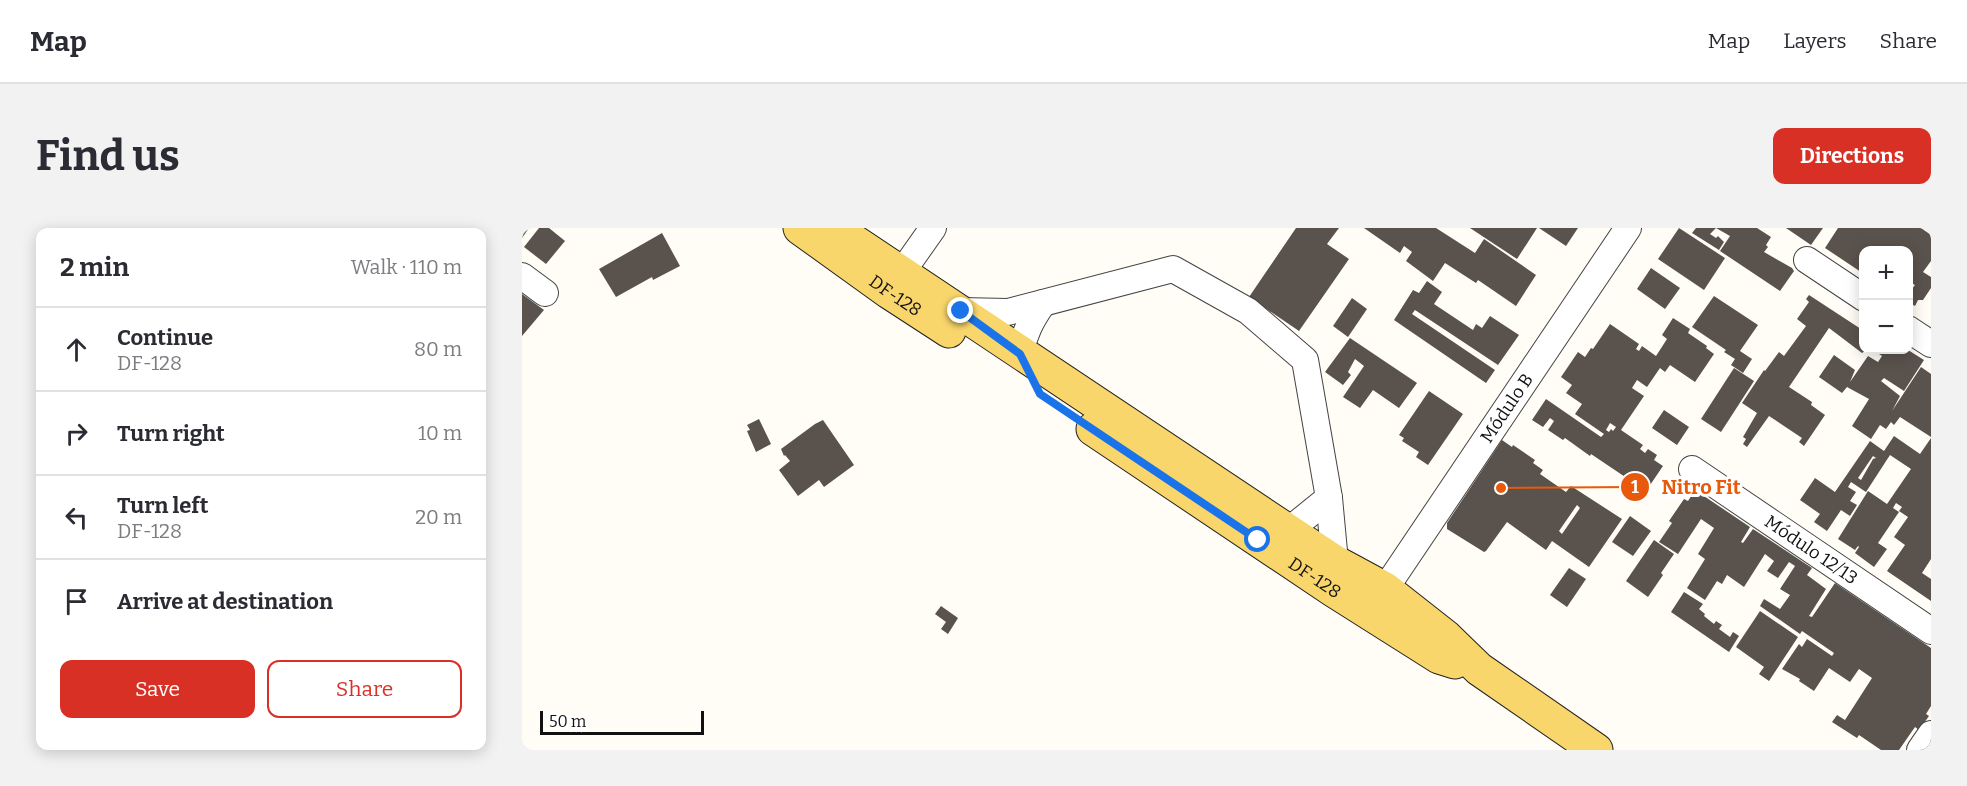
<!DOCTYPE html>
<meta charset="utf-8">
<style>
body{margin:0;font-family:Bitter,serif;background:#f2f2f3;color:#2b2b33}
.controls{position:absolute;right:18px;top:18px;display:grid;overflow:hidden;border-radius:12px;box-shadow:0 3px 15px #0003}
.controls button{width:54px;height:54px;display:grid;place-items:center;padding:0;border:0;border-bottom:2px solid #e1e1e2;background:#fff;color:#2b2b33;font:30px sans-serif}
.scale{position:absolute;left:18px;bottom:15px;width:164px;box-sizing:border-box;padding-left:6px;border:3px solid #111;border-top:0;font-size:16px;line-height:21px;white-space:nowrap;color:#111;-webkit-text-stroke:4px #fff;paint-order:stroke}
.stop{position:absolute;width:18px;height:18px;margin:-14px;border:4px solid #1a73e8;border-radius:50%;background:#fff}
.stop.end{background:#1a73e8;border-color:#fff;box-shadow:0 2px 6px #0008}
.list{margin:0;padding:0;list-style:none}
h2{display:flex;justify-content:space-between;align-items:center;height:78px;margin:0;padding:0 24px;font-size:26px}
h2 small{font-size:20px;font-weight:400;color:#7c7c81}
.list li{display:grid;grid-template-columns:39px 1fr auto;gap:18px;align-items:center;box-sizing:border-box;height:84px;padding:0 24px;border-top:2px solid #e1e1e2}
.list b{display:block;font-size:22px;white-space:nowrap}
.list p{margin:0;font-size:20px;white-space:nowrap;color:#7c7c81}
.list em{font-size:20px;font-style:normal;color:#7c7c81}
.actions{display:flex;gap:12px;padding:18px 24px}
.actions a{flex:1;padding:14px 0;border:2px solid #d93025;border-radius:12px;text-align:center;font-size:21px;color:#d93025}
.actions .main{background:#d93025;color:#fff}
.icon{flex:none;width:33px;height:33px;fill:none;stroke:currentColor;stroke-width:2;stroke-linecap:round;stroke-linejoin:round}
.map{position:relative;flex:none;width:1409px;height:522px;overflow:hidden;border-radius:12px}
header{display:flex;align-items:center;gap:36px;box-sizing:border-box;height:84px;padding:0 30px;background:#fff;border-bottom:2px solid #e1e1e2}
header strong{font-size:28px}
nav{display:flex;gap:33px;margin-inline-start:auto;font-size:21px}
.intro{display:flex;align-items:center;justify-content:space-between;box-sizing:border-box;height:144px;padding:0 36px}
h1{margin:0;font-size:42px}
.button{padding:15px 27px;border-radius:12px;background:#d93025;color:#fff;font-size:21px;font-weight:700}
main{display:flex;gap:36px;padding:0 36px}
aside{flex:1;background:#fff;border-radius:12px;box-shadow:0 3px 15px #0003}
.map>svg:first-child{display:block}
.building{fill:#5a524d;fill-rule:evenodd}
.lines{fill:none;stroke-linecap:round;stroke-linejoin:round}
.minor-casing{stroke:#444;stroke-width:28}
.major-casing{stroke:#222;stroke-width:35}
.minor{stroke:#fff;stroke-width:26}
.major{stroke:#f9d66b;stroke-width:33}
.route{stroke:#1a73e8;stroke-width:8}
.labels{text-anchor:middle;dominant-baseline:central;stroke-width:6;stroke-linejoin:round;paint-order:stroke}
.street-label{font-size:18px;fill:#111;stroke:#fff}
.leader{fill:none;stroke:#e8590c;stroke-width:2}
.callout-dot{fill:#e8590c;stroke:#fff;stroke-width:2}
.mark-label{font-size:18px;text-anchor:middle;font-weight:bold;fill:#fff}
.callout-label{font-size:20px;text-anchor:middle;font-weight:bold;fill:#e8590c;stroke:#fff;stroke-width:6;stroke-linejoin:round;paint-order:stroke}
</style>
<header>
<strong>Map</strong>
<nav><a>Map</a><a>Layers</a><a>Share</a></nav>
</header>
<div class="intro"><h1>Find us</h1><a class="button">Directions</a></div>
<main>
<aside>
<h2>2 min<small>Walk · 110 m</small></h2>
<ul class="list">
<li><svg class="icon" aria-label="ahead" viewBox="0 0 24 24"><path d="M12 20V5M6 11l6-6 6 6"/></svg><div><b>Continue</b><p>DF-128</p></div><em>80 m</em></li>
<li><svg class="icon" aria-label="right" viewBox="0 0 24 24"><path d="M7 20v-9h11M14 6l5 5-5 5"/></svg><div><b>Turn right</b></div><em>10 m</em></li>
<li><svg class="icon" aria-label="left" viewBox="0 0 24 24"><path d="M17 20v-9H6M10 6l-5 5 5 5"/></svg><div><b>Turn left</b><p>DF-128</p></div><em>20 m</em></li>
<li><svg class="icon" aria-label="arrive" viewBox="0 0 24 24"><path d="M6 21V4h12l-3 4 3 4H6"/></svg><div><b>Arrive at destination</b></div></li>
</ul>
<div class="actions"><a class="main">Save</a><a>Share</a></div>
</aside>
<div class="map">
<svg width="1409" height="522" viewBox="0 0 1409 522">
<rect width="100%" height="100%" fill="#fffdf5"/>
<g class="building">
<polygon points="0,0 7,0 0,10"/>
<polygon points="17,0 27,0 43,13 24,36 2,19"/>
<polygon points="774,0 817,0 805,16 827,31 777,103 727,69"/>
<polygon points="842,0 914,0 953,25 962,11 1014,47 994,78 956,52 954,55 923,35 911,53 884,33 890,24 882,18 878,25"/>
<polygon points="948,0 1015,0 995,31"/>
<polygon points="1017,0 1056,0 1044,18"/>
<polygon points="1157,0 1203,30 1182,62 1136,31"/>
<polygon points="1174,0 1194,0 1188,6 1194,10 1196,8 1202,14 1197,22 1170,5"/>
<polygon points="1194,0 1235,0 1249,9 1244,17 1246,19 1242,24 1270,40 1272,43 1258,63 1198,23 1208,8"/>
<polygon points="1264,0 1301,0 1289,17"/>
<polygon points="1316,0 1399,0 1409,7 1409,33 1401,44 1409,49 1409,60 1401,72 1396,72 1393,78 1386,74 1386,66 1393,57 1386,53 1386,22 1342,22 1342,46 1303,20"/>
<polygon points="140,5 158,38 131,52 130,49 94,69 77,41"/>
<polygon points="1129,40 1158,60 1143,81 1115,61"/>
<polygon points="905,53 920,64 912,76 951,102 954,96 960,100 968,88 997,107 976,137 893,82 890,86 973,142 964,155 872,92 891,62 897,65"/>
<polygon points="0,66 22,82 0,108"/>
<polygon points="1287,67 1342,103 1342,122 1351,122 1347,126 1343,123 1340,125 1307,100 1267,159 1290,174 1289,177 1303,187 1282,218 1277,214 1280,210 1247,188 1225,219 1221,216 1224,211 1221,209 1235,185 1220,175 1242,142 1243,143 1257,124 1262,128 1284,98 1275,91 1287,74 1284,71"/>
<polygon points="1192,68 1236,97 1218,123 1230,131 1221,145 1209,137 1213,131 1202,124 1204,122 1170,99"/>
<polygon points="830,70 845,81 826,109 811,98"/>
<path d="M 1151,90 L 1168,101 L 1166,105 L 1185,118 L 1184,120 L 1192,126 L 1173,154 L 1148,137 L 1143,144 L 1138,140 L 1125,159 L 1115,152 L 1110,160 L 1122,168 L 1099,202 L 1121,217 L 1118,221 L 1123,225 L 1126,221 L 1135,227 L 1132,232 L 1141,238 L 1124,263 L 1069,226 L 1068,228 L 1043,210 L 1041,212 L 1026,202 L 1032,193 L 1028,190 L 1021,199 L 1010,192 L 1024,171 L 1079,209 L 1082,206 L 1053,186 L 1060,176 L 1044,165 L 1050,157 L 1039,149 L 1056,124 L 1063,129 L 1069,120 L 1071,121 L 1088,96 L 1117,116 L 1114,121 L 1117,123 L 1120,118 L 1134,128 L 1145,111 L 1140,107 ZM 1088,195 L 1094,199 L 1091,203 L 1089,201 L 1087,204 L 1084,202 Z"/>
<polygon points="828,110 895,155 877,180 851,162 838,180 821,169 842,138 833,131 826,144 829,147 821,157 803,144"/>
<polygon points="1356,122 1386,122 1402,132 1382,163 1362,150 1359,153 1378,168 1370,183 1399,139 1409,146 1409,209 1378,189 1372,197 1369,194 1364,201 1358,197 1349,211 1330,198 1347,171 1325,159 1320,165 1297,149 1312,127 1333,142 1328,154 1346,128 1356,134 1360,128 1354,124"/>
<polygon points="1212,140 1232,153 1199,204 1179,191"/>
<polygon points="907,163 941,186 906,237 894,229 897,224 880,213 882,210 877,207"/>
<polygon points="1142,182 1167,199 1155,217 1130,200"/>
<polygon points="237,191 249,216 234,224 225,203 228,202 225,197"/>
<polygon points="301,192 332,237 302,259 297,252 276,268 257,242 268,233 263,227 262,228 259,221 293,196"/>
<path d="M 1372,208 L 1398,226 L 1409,210 L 1409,331 L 1400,345 L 1409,351 L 1409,373 L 1365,343 L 1383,317 L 1372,309 L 1386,289 L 1377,283 L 1380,279 L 1374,275 L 1371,280 L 1377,284 L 1356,315 L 1365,321 L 1352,339 L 1333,325 L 1337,319 L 1336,318 L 1333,322 L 1316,311 L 1346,263 L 1365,276 L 1389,241 L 1368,227 L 1344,264 L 1329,254 L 1326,259 L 1334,264 L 1328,273 L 1335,277 L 1328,288 L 1319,282 L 1305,303 L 1292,294 L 1298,286 L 1278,272 L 1293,250 L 1313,264 L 1348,213 L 1362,223 ZM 1351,228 L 1354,230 L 1351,231 L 1339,252 L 1336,250 Z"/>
<path d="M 980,212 L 990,219 L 991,217 L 1013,232 L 1011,235 L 1021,242 L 1018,246 L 1044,264 L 1049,258 L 1100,291 L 1067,339 L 1030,313 L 1024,322 L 985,294 L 964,323 L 962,324 L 925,301 L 925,295 ZM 1055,277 L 1058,280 L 1040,306 L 1037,303 Z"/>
<polygon points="1173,262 1228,299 1219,314 1221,315 1231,301 1290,340 1285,347 1304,361 1287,388 1290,389 1313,355 1409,420 1409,478 1404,486 1407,488 1397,502 1393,499 1377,522 1359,522 1337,507 1335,510 1310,494 1315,487 1323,492 1350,450 1337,441 1328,454 1307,440 1292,463 1277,453 1278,451 1260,441 1277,416 1280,419 1285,411 1310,428 1312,425 1280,403 1278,406 1238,378 1242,371 1258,381 1268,367 1258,361 1273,338 1267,334 1256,350 1245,343 1252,333 1243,326 1222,359 1205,347 1200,356 1195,353 1183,372 1165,360 1183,331 1176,326 1192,300 1179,291 1156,326 1137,314 1150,295 1147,293 1162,271 1166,273"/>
<polygon points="1108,288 1129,303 1111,328 1090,314"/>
<polygon points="1132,312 1152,326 1139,345 1141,347 1126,369 1104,353"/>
<polygon points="1047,340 1064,351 1045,379 1028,367"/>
<polygon points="1162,364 1181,376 1177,381 1183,386 1182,388 1192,396 1194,393 1200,397 1197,401 1208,409 1211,404 1217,408 1207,424 1149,384"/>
<polygon points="419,378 436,390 426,406 419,401 424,394 413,386"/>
<polygon points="1238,383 1276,409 1247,453 1237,446 1242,439 1214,419"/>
</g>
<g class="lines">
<g class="minor-casing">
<g id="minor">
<polyline points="1285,32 1342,70"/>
<polyline points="380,44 411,0"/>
<polyline points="0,48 23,65"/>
<polyline points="439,83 486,84 651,41 726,83 783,132 807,270 813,334"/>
<polyline points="1386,101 1409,116"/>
<path d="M 498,126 C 502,106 509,92 521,75"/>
<path id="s1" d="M 1170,241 L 1409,403"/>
<polyline points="766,303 807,270"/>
<path id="s2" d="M 863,361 L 1106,0"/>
<polyline points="1398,522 1409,506"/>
</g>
</g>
<g class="major-casing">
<g id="major">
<path id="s3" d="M 278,0 L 367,64 L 427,103"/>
<polyline points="312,0 766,303 813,334 863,361 924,409 957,441 1074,522"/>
<path id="s4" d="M 571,201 L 811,362 L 917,429 L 933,434"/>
</g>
</g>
<use href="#minor" class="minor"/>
<use href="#major" class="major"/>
</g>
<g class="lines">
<polyline class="route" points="439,83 498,126 518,166 736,312"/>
</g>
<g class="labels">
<g class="street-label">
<text stroke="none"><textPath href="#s3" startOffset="117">DF-128</textPath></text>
<text stroke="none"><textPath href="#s2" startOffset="218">Módulo B</textPath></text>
<text stroke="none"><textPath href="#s1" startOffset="144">Módulo 12/13</textPath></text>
<text stroke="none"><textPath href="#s4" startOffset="267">DF-128</textPath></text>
</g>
</g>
<path class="leader" d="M979 260L1113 259"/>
<g class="callout-dot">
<circle cx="979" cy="260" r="6"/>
<circle cx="1113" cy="259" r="15"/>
</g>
<g class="mark-label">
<text x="1113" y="265">1</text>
</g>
<g class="callout-label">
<text x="1179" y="266">Nitro Fit</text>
</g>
</svg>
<div class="controls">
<button>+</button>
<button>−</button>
</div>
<div class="scale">50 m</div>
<div class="stop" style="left:736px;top:312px"></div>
<div class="stop end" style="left:439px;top:83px"></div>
</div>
</main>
